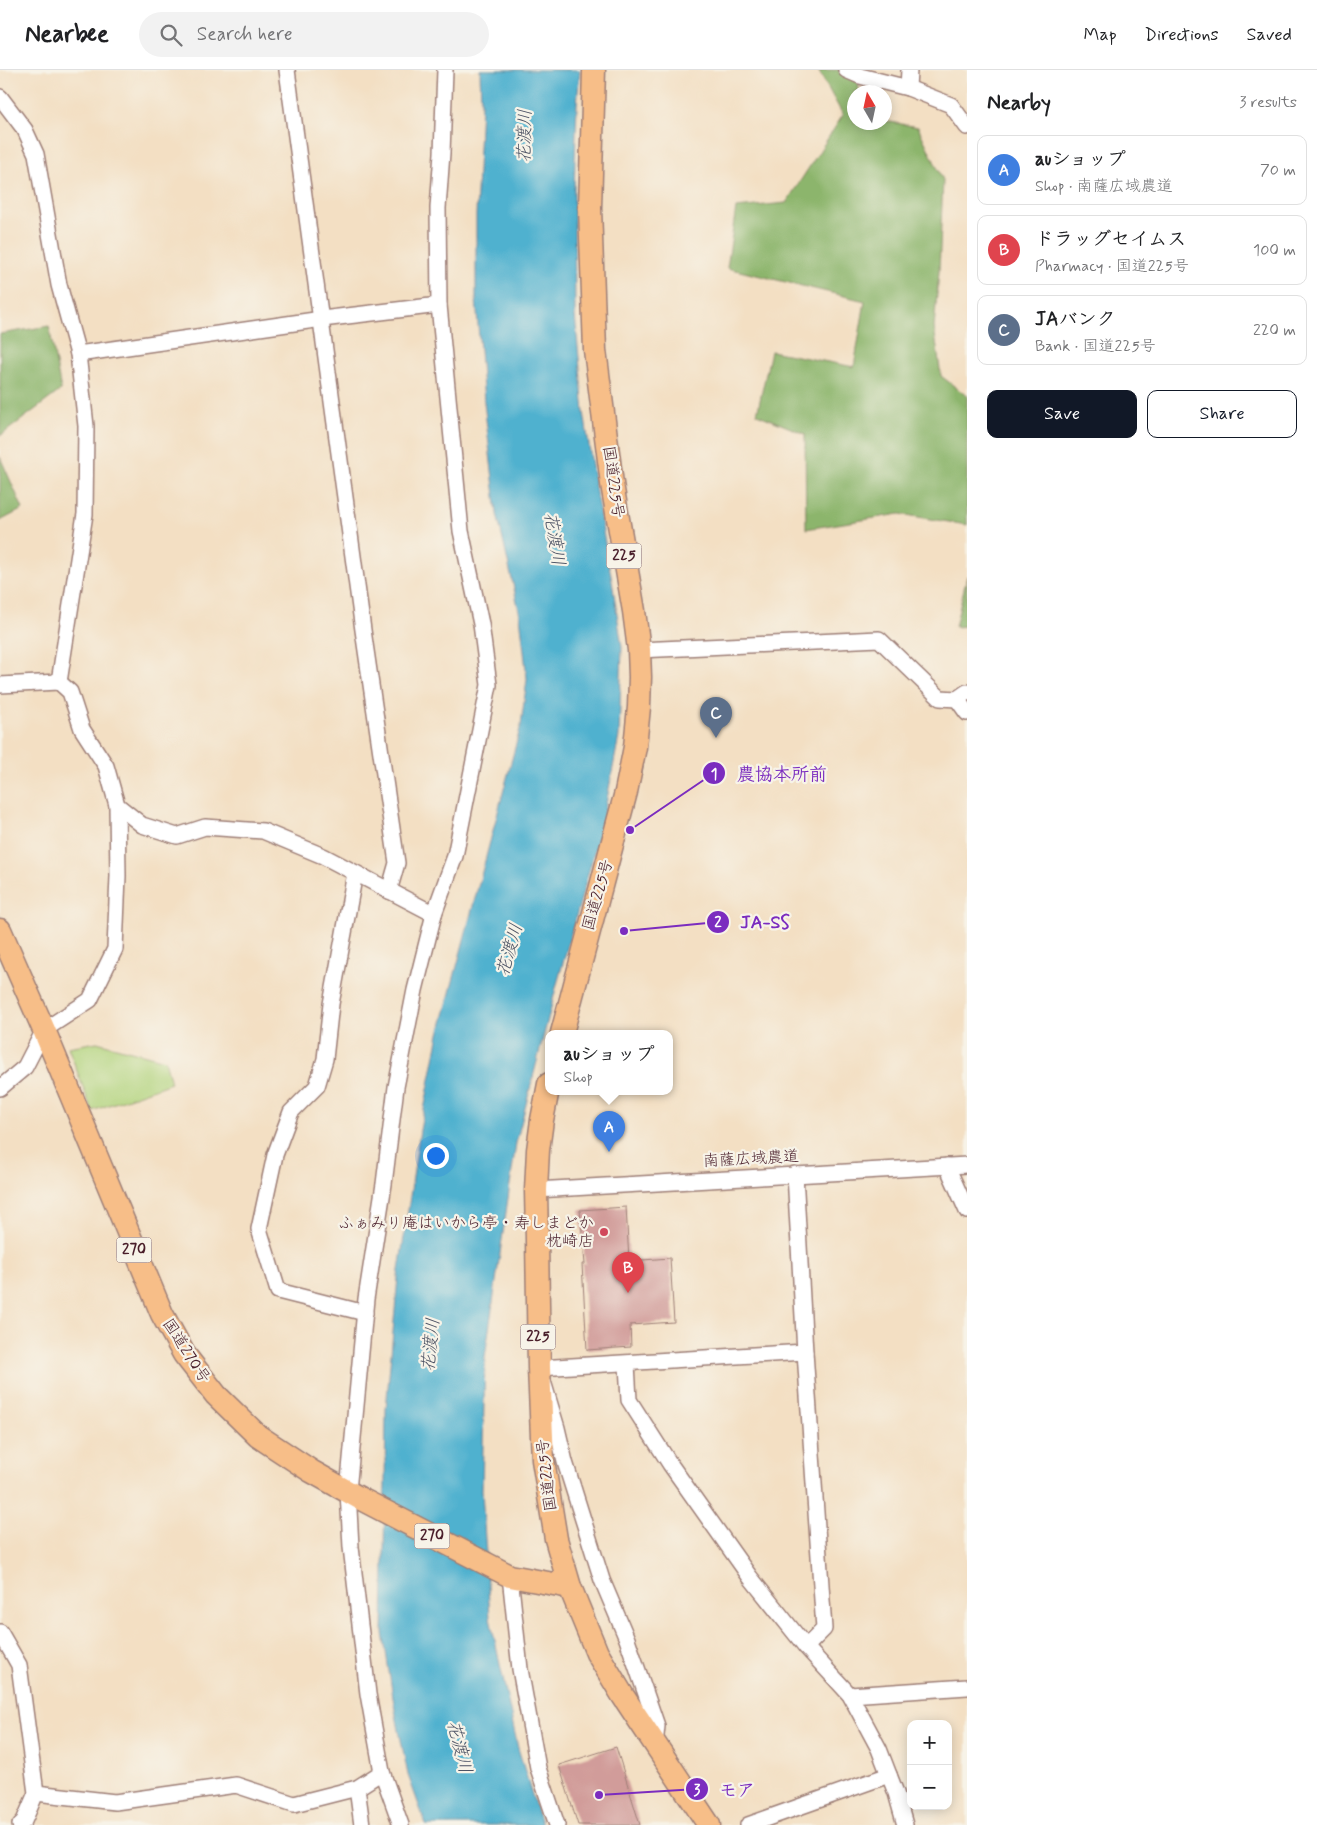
<!DOCTYPE html>
<meta charset="utf-8">
<style>
body{margin:0;font-family:Mynerve,"Klee One",sans-serif;background:#f2f2f2;color:#202124}
.controls{position:absolute;right:15px;bottom:15px;display:grid;overflow:hidden;border-radius:10px;box-shadow:0 2px 12px #0003}
.controls button{width:45px;height:45px;display:grid;place-items:center;padding:0;border:0;border-bottom:1px solid #e0e0e0;background:#fff;color:#202124;font:25px sans-serif}
.compass{position:absolute;left:847px;top:15px;width:45px;height:45px;border-radius:50%;background:#fff;box-shadow:0 2px 12px #0003;rotate:351deg}
.you{position:absolute;left:435px;top:1085px;width:18px;height:18px;margin:-12px;border:4px solid #fff;border-radius:50%;background:#1a73e8;box-shadow:0 0 0 8px #1a73e833}
.badge{display:grid;place-items:center;width:32px;height:32px;border-radius:50%;background:#111827;color:#fff;font-size:16px;font-weight:700}
.pin{position:absolute;translate:-50% -41px;filter:drop-shadow(0 1px 2px #0008)}
.pin::after{content:'';position:absolute;top:26px;width:18px;height:15px;background:inherit;clip-path:polygon(0 0,100% 0,50% 100%)}
.popup{position:absolute;left:545px;top:960px;width:128px;height:65px;box-sizing:border-box;display:grid;place-content:center;border-radius:10px;background:#fff;filter:drop-shadow(0 1px 4px #0005);font-size:16px;white-space:nowrap;color:#757577}
.popup b{font-size:19px;color:#202124}
.popup::after{content:'';position:absolute;left:50%;top:100%;margin-left:-10px;border:10px solid transparent;border-top-color:#fff}
.list{margin:0;padding:0;list-style:none}
h2{display:flex;justify-content:space-between;align-items:center;height:65px;margin:0;padding:0 20px;font-size:21px}
h2 small{font-size:16px;font-weight:400;color:#757577}
.list li{display:grid;grid-template-columns:32px 1fr auto;gap:15px;align-items:center;box-sizing:border-box;height:70px;margin:0 10px 10px;padding:0 10px;border:1px solid #e0e0e0;border-radius:10px}
.list b{display:block;font-size:19px;white-space:nowrap}
.list p{margin:0;font-size:16px;white-space:nowrap;color:#757577}
.list em{font-size:16px;font-style:normal;color:#757577}
.actions{display:flex;gap:10px;padding:15px 20px}
.actions a{flex:1;padding:11px 0;border:1px solid #111827;border-radius:10px;text-align:center;font-size:18px;color:#111827}
.actions .main{background:#111827;color:#fff}
.icon{flex:none;width:28px;height:28px;fill:none;stroke:currentColor;stroke-width:2;stroke-linecap:round;stroke-linejoin:round}
.map{position:relative;flex:none;width:967px;height:1755px;overflow:hidden}
header{display:flex;align-items:center;gap:30px;box-sizing:border-box;height:70px;padding:0 25px;background:#fff;border-bottom:1px solid #e0e0e0}
header strong{font-size:24px}
nav{display:flex;gap:28px;margin-inline-start:auto;font-size:18px}
.search{width:350px;height:45px;background:#f2f2f2;display:flex;align-items:center;gap:12px;box-sizing:border-box;padding:0 18px;border-radius:28px;color:#757577;font-size:19px}
main{display:flex}
aside{flex:1;background:#fff}
.map>svg:first-child{display:block}
.green{fill:#b1d37c;stroke:#7e7954}
.forest{fill:#8cb56c;stroke:#6b6a4c}
.water{fill:#50b1cf;stroke:#4d687d}
.building{fill:#d19c9a}
.lines{fill:none;stroke-linecap:round;stroke-linejoin:round}
.minor-casing{stroke:#9e7f77;stroke-width:18}
.highway-casing{stroke:#9e7f77;stroke-width:25}
.minor{stroke:#fff;stroke-width:15}
.highway{stroke:#f7be88;stroke-width:22}
.poi-dot{fill:#d1495b;stroke:#f7f3e8;stroke-width:2}
.labels{text-anchor:middle;dominant-baseline:central;stroke-width:4.5;stroke-linejoin:round;paint-order:stroke}
.shield{fill:#f7f3e8;stroke:#7e5f64;stroke-width:1}
.shield-label{font-size:15px;font-weight:bold;fill:#4a1f2b}
.street-label{font-size:16px;fill:#4a1f2b;stroke:#f7f3e8}
.poi-label{font-size:16px;fill:#4a1f2b;stroke:#f7f3e8;text-anchor:end}
.water-label{font-size:18px;font-style:italic;fill:#4c5264;stroke:#f7f3e8}
.leader{fill:none;stroke:#7b2cbf;stroke-width:2}
.callout-dot{fill:#7b2cbf;stroke:#f7f3e8;stroke-width:2}
.mark-label{font-size:15px;text-anchor:middle;font-weight:bold;fill:#fff}
.callout-label{font-size:18px;text-anchor:middle;font-weight:bold;fill:#7b2cbf;stroke:#f7f3e8;stroke-width:4.5;stroke-linejoin:round;paint-order:stroke}
</style>
<header>
<strong>Nearbee</strong>
<div class="search"><svg class="icon" aria-label="search" viewBox="0 0 24 24"><circle cx="10" cy="10" r="6"/><path d="M15 15l6 6"/></svg>Search here</div>
<nav><a>Map</a><a>Directions</a><a>Saved</a></nav>
</header>
<main>
<div class="map">
<svg width="967" height="1755" viewBox="0 0 967 1755">
<rect width="100%" height="100%" fill="#f7f3e8"/>
<filter id="ink" filterUnits="userSpaceOnUse"><feTurbulence type="fractalNoise" baseFrequency=".02" numOctaves="2"/><feDisplacementMap in="SourceGraphic" scale="10" xChannelSelector="R" yChannelSelector="G"/><feConvolveMatrix kernelMatrix="1 2 1 2 8 2 1 2 1" color-interpolation-filters="sRGB"/></filter>
<filter id="wash" filterUnits="userSpaceOnUse"><feTurbulence type="fractalNoise" baseFrequency=".0096" numOctaves="4" result="noise"/><feDisplacementMap in="SourceGraphic" scale="20" xChannelSelector="R" yChannelSelector="G"/><feGaussianBlur stdDeviation="1.12" result="paint"/><feColorMatrix in="noise" values="0 0 0 0 0 0 0 0 0 0 0 0 0 0 0 0 0 1.4 0 .05"/><feComposite in="paint" operator="in"/></filter>
<g filter="url(#wash)">
<rect width="100%" height="100%" fill="#f3dfc3"/>
<polygon class="green" points="97,972 165,990 171,1013 92,1041 68,977"/>
<g class="forest">
<polygon points="818,0 858,0 859,22 854,22 854,52 885,51 918,57 943,110 939,202 934,257 941,306 967,326 967,455 900,444 806,459 805,364 757,344 771,281 854,297 865,231 727,198 736,138 786,133 843,45"/>
<polygon points="49,256 61,320 0,366 0,264"/>
<polygon points="0,387 23,439 0,451"/>
<polygon points="967,506 967,556 955,557"/>
</g>
<polygon class="water" points="480,0 580,0 577,34 574,119 575,245 584,342 597,429 612,511 622,577 619,666 602,755 557,914 516,1073 485,1287 482,1421 490,1548 518,1678 537,1741 542,1755 426,1755 408,1705 395,1640 383,1563 386,1339 398,1207 420,1060 439,964 521,655 527,609 520,545 497,444 484,332 476,229 476,145 481,34"/>
<g id="blocks">
<g class="building">
<polygon points="626,1137 629,1191 670,1188 674,1252 630,1255 631,1277 587,1280 582,1194 585,1194 580,1140"/>
<polygon points="616,1677 640,1755 578,1755 559,1695"/>
</g>
</g>
</g>
<g filter="url(#ink)">
<use href="#blocks" fill-opacity="0" stroke="#9e7f77" stroke-width="1"/>
<g class="lines">
<g class="minor-casing">
<g id="minor">
<polyline points="287,0 363,560 397,793 389,821"/>
<polyline points="846,0 860,6 908,18 951,35 967,57"/>
<polyline points="908,18 909,0"/>
<polyline points="0,27 25,60 36,84 59,215 78,284 86,356 85,444 59,612"/>
<polyline points="78,284 322,249 439,235"/>
<polyline points="639,580 879,569 940,628 957,629 967,622"/>
<polyline points="0,615 59,612 70,622 82,659 106,696 117,735 142,755 177,766 205,757 263,761 323,786 434,844"/>
<polyline points="957,629 967,643"/>
<polyline points="355,803 331,934 325,989 317,1016 291,1042 275,1085 259,1159 278,1221 365,1243"/>
<polyline points="0,1018 25,997 44,960 90,930 115,879 118,806 117,735"/>
<polyline points="947,1096 967,1141"/>
<polyline points="795,1104 805,1282 824,1559 806,1577"/>
<polyline points="536,1120 967,1095"/>
<polyline points="627,1294 629,1330 670,1394 750,1507 806,1577 850,1625 879,1679 896,1723 905,1755"/>
<polyline points="510,1506 520,1599 538,1698 557,1755"/>
<polyline points="0,1562 19,1595 36,1723 24,1751 20,1755"/>
<polyline points="850,1625 967,1617"/>
<polyline points="655,1675 657,1656 627,1569 602,1510 565,1392 557,1358 539,1298 805,1282"/>
<polyline points="357,1718 362,1755"/>
<polyline points="36,1723 115,1732 236,1715 294,1734 357,1718 382,1702"/>
<polyline points="401,1755 382,1702 368,1624 351,1477 348,1421 366,1229 384,1114 396,1017 415,920 434,844 455,786 489,615 481,554 461,461 439,235 438,138 442,83 445,0"/>
<polyline points="748,1755 889,1705"/>
</g>
</g>
<g class="highway-casing">
<g id="highway">
<polyline points="0,860 44,960 162,1244 184,1284 216,1325 258,1366 311,1401 361,1429 510,1506 570,1517"/>
<polyline points="562,963 626,722 635,677 639,637 640,607 639,580 634,541 612,414 595,280 590,138 594,0"/>
<polyline points="549,1014 542,1050 538,1080 536,1120 537,1170 539,1298 543,1390 556,1469 570,1517 597,1583 623,1626 709,1755"/>
</g>
</g>
<use href="#minor" class="minor"/>
<use href="#highway" class="highway"/>
</g>
</g>
<circle class="poi-dot" cx="604" cy="1162" r="5"/>
<g class="labels">
<g class="shield">
<rect x="606.5" y="473.5" width="35" height="25" rx="4"/>
<rect x="116.5" y="1167.5" width="35" height="25" rx="4"/>
<rect x="520.5" y="1254.5" width="35" height="25" rx="4"/>
<rect x="414.5" y="1453.5" width="35" height="25" rx="4"/>
</g>
<g class="shield-label">
<text x="624" y="486">225</text>
<text x="134" y="1180">270</text>
<text x="538" y="1267">225</text>
<text x="432" y="1466">270</text>
</g>
<g class="street-label">
<text transform="translate(613 412) rotate(82)">国道225号</text>
<text transform="translate(598 825) rotate(-74)">国道225号</text>
<text transform="translate(751 1089) rotate(-3)">南薩広域農道</text>
<text transform="translate(186 1281) rotate(57)">国道270号</text>
<text transform="translate(547 1405) rotate(-97)">国道225号</text>
</g>
<g class="poi-label">
<text x="594" y="1153">ふぁみり庵はいから亭・寿しまどか<tspan x="594" dy="18">枕崎店</tspan></text>
</g>
<g class="water-label">
<text transform="translate(525 66) rotate(-89)">花渡川</text>
<text transform="translate(554 469) rotate(81)">花渡川</text>
<text transform="translate(510 880) rotate(-74)">花渡川</text>
<text transform="translate(431 1275) rotate(-84)">花渡川</text>
<text transform="translate(459 1677) rotate(76)">花渡川</text>
</g>
</g>
<path class="leader" d="M630 760L714 703M624 861L718 852M599 1725L697 1719"/>
<g class="callout-dot">
<circle cx="630" cy="760" r="5"/>
<circle cx="624" cy="861" r="5"/>
<circle cx="599" cy="1725" r="5"/>
<circle cx="714" cy="703" r="12"/>
<circle cx="718" cy="852" r="12"/>
<circle cx="697" cy="1719" r="12"/>
</g>
<g class="mark-label">
<text x="714" y="709">1</text>
<text x="718" y="857">2</text>
<text x="697" y="1725">3</text>
</g>
<g class="callout-label">
<text x="782" y="710">農協本所前</text>
<text x="765" y="858">JA-SS</text>
<text x="737" y="1726">モア</text>
</g>
</svg>
<div class="controls">
<button>+</button>
<button>−</button>
</div>
<svg class="compass" viewBox="-18 -18 36 36"><path d="M0-13l5 13h-10z" fill="#e53935"/><path d="M0 13l5-13h-10z" fill="#757577"/></svg>
<div class="you"></div>
<div class="pin badge" style="left:609px;top:1082px;background:#3f7fe0">A</div>
<div class="popup"><b>auショップ</b>Shop</div>
<div class="pin badge" style="left:628px;top:1223px;background:#e0444e">B</div>
<div class="pin badge" style="left:716px;top:668px;background:#5c6f8a">C</div>
</div>
<aside>
<h2>Nearby<small>3 results</small></h2>
<ul class="list">
<li><span class="badge" style="background:#3f7fe0">A</span><div><b>auショップ</b><p>Shop · 南薩広域農道</p></div><em>70 m</em></li>
<li><span class="badge" style="background:#e0444e">B</span><div><b>ドラッグセイムス</b><p>Pharmacy · 国道225号</p></div><em>100 m</em></li>
<li><span class="badge" style="background:#5c6f8a">C</span><div><b>JAバンク</b><p>Bank · 国道225号</p></div><em>220 m</em></li>
</ul>
<div class="actions"><a class="main">Save</a><a>Share</a></div>
</aside>
</main>
